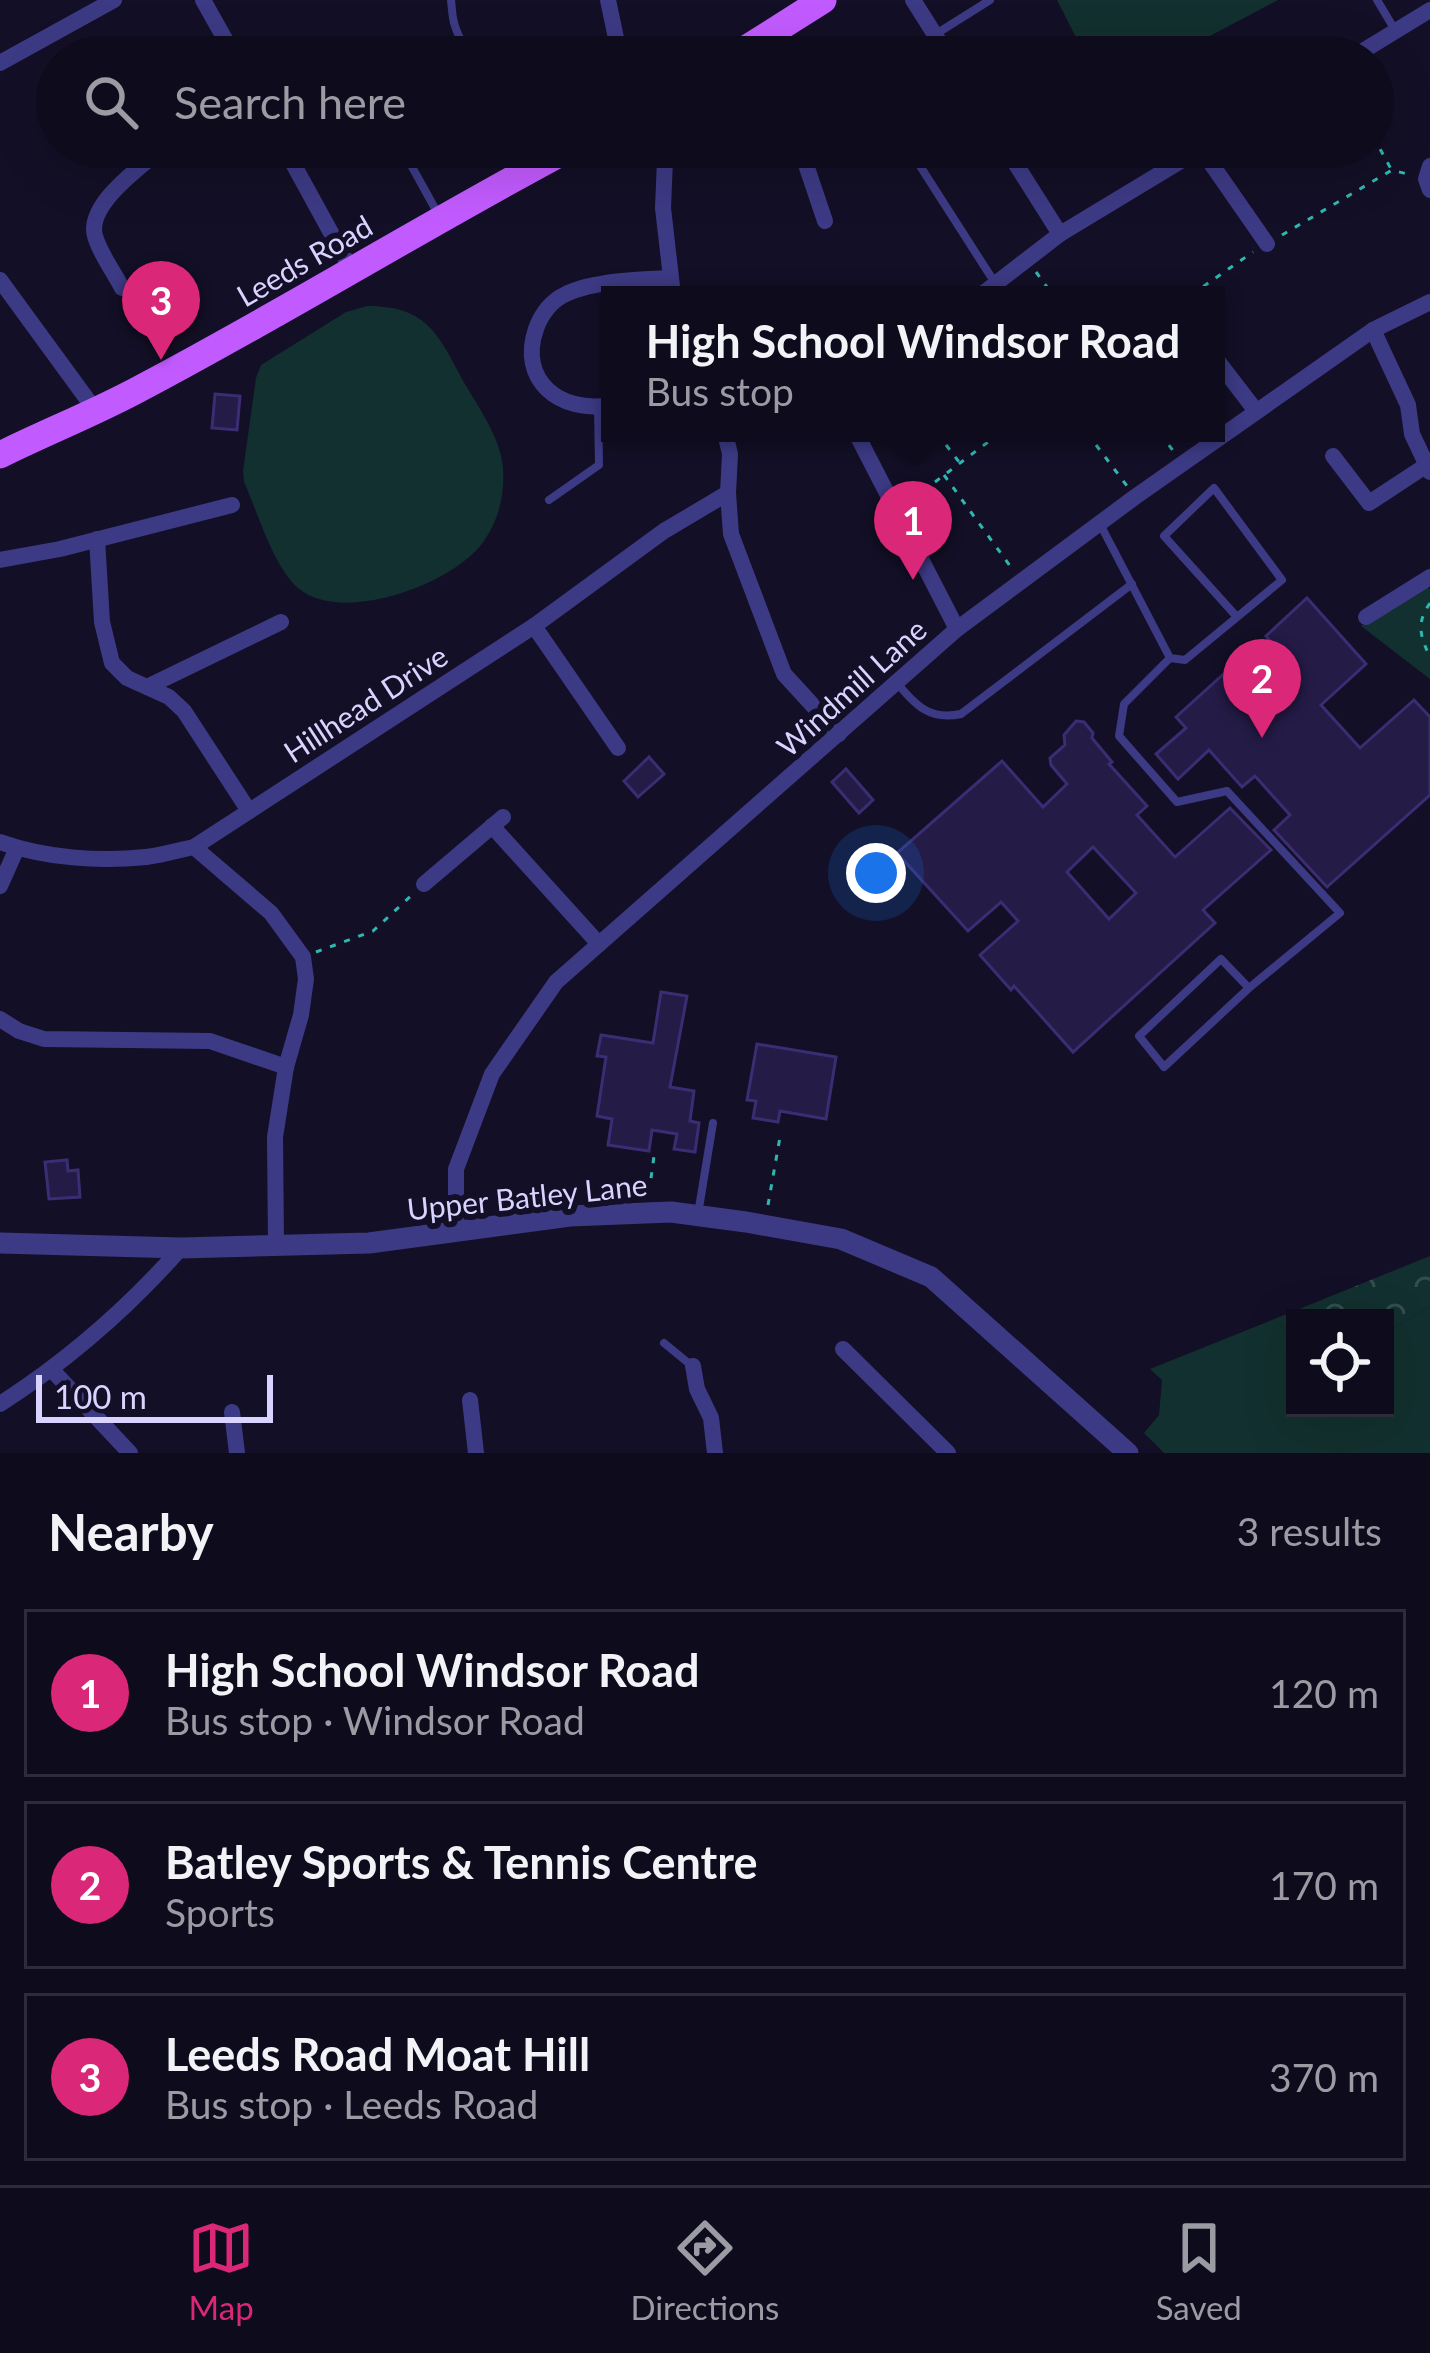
<!DOCTYPE html>
<meta charset="utf-8">
<style>
body{margin:0;font-family:Lato,sans-serif;background:#171425;color:#f1f3f6}
.controls{position:absolute;right:36px;bottom:36px;display:grid;overflow:hidden;border-radius:0px;box-shadow:0 12px 48px #0002}
.controls button{width:108px;height:108px;display:grid;place-items:center;padding:0;border:0;border-bottom:3px solid #2e2b3b;background:#0e0b1c;color:#f1f3f6;font:60px sans-serif}
.scale{position:absolute;left:36px;bottom:30px;width:237px;box-sizing:border-box;padding-left:12px;border:6px solid #d9d4ff;border-top:0;font-size:33px;line-height:42px;white-space:nowrap;color:#d9d4ff;-webkit-text-stroke:9px #130f26;paint-order:stroke}
.you{position:absolute;left:876px;top:873px;width:42px;height:42px;margin:-30px;border:9px solid #fff;border-radius:50%;background:#1a73e8;box-shadow:0 0 0 18px #1a73e833}
.badge{display:grid;place-items:center;width:78px;height:78px;border-radius:50%;background:#db2777;color:#fff;font-size:39px;font-weight:700}
.pin{position:absolute;translate:-50% -99px;filter:drop-shadow(0 3px 6px #0008)}
.pin::after{content:'';position:absolute;top:63px;width:42px;height:36px;background:inherit;clip-path:polygon(0 0,100% 0,50% 100%)}
.popup{position:absolute;left:601px;top:286px;width:624px;height:156px;box-sizing:border-box;display:grid;place-content:center;border-radius:0px;background:#0e0b1c;filter:drop-shadow(0 3px 9px #0005);font-size:39px;white-space:nowrap;color:#9b9ba3}
.popup b{font-size:45px;color:#f1f3f6}
.popup::after{content:'';position:absolute;left:50%;top:100%;margin-left:-24px;border:24px solid transparent;border-top-color:#0e0b1c}
.list{margin:0;padding:0;list-style:none}
h2{display:flex;justify-content:space-between;align-items:center;height:156px;margin:0;padding:0 48px;font-size:51px}
h2 small{font-size:39px;font-weight:400;color:#9b9ba3}
.list li{display:grid;grid-template-columns:78px 1fr auto;gap:36px;align-items:center;box-sizing:border-box;height:168px;margin:0 24px 24px;padding:0 24px;border:3px solid #2e2b3b;border-radius:0px}
.list b{display:block;font-size:45px;white-space:nowrap}
.list p{margin:0;font-size:39px;white-space:nowrap;color:#9b9ba3}
.list em{font-size:39px;font-style:normal;color:#9b9ba3}
.icon{flex:none;width:66px;height:66px;fill:none;stroke:currentColor;stroke-width:2;stroke-linecap:round;stroke-linejoin:round}
.map{position:relative;flex:none;width:1430px;height:1453px;overflow:hidden}
.search{position:absolute;background:#0e0b1c;box-shadow:0 12px 48px #0002;left:36px;right:36px;top:36px;height:132px;display:flex;align-items:center;gap:30px;box-sizing:border-box;padding:0 42px;border-radius:66px;color:#9b9ba3;font-size:45px}
.sheet{height:732px;background:#0e0b1c}
nav{display:flex;justify-content:space-around;align-items:center;box-sizing:border-box;height:168px;border-top:3px solid #2e2b3b;background:#0e0b1c;font-size:33px;color:#9b9ba3}
nav a{display:grid;justify-items:center;gap:6px}
nav .on{color:#db2777}
.map>svg:first-child{display:block}
.green{fill:#12302f}
.forest{fill:url(#forest-crowns)}
.building{fill:#241b47;stroke:#3b2d73;stroke-width:3;fill-rule:evenodd}
.lines{fill:none;stroke-linecap:round;stroke-linejoin:round}
.path{stroke:#2fb8b0;stroke-width:3;stroke-dasharray:6 9;stroke-linecap:butt}
.service{stroke:#3d3a85;stroke-width:8}
.minor{stroke:#3d3a85;stroke-width:16}
.tertiary{stroke:#3d3a85;stroke-width:21}
.primary{stroke:#c25bff;stroke-width:27}
.labels{text-anchor:middle;dominant-baseline:central;stroke-width:12;stroke-linejoin:round;paint-order:stroke}
.street-label{font-size:30px;fill:#d9d4ff;stroke:#130f26}
</style>
<div class="map">
<svg width="1430" height="1453" viewBox="0 0 1430 1453">
<defs>
<pattern id="forest-crowns" width="20" height="18" patternUnits="userSpaceOnUse" patternTransform="scale(3)"><rect width="20" height="18" fill="#12302f"/><path d="M2 6a3 3 0 1 1 6 0M12 15a3 3 0 1 1 6 0" fill="none" stroke="#344d4e"/></pattern>
</defs>
<rect width="100%" height="100%" fill="#130f26"/>
<g class="green">
<polygon points="1057,0 1278,0 1170,57 1086,57"/>
<path d="M 367,306 C 424,306 437,331 461,377 C 476,404 501,437 503,468 C 505,496 498,523 481,545 C 449,585 342,625 298,588 C 273,566 258,513 244,482 L 243,471 L 256,378 L 261,365 L 346,312 Z"/>
<polygon points="1426,584 1430,590 1430,679 1361,626"/>
<polygon points="1430,1306 1430,1453 1164,1453 1144,1433 1159,1415 1162,1380 1150,1369 1272,1320 1295,1335 1295,1408 1385,1408 1385,1333"/>
</g>
<polygon class="forest" points="1430,1256 1430,1306 1385,1333 1385,1318 1295,1318 1295,1335 1272,1320"/>
<g class="building">
<polygon points="215,394 240,396 237,430 212,428"/>
<polygon points="1307,598 1366,664 1321,705 1360,748 1414,700 1430,717 1430,795 1327,887 1274,830 1290,815 1255,776 1242,787 1209,750 1178,779 1156,754 1186,728 1176,717 1238,661 1243,668 1272,643 1266,636"/>
<path d="M 1076,721 L 1084,722 L 1093,733 L 1092,738 L 1112,762 L 1109,764 L 1147,806 L 1137,815 L 1175,857 L 1230,808 L 1271,850 L 1203,910 L 1215,923 L 1073,1052 L 1014,986 L 1011,990 L 980,955 L 1018,921 L 1001,902 L 968,931 L 897,853 L 1002,761 L 1043,807 L 1067,784 L 1051,765 L 1050,758 L 1065,745 L 1064,735 ZM 1093,847 L 1136,893 L 1109,919 L 1067,872 Z"/>
<polygon points="649,757 664,774 638,797 624,781"/>
<polygon points="846,769 873,800 859,813 832,782"/>
<polygon points="661,992 687,996 670,1087 694,1091 690,1121 699,1123 695,1152 674,1149 677,1134 652,1130 649,1151 608,1145 612,1119 597,1116 606,1057 597,1056 601,1035 653,1043"/>
<polygon points="757,1044 836,1057 826,1119 780,1111 778,1122 753,1118 756,1101 747,1100"/>
<polygon points="67,1160 68,1171 78,1170 80,1197 49,1199 45,1162"/>
</g>
<g class="lines">
<g class="path">
<polyline points="1373,136 1391,169"/>
<polyline points="1282,235 1392,170 1411,175"/>
<polyline points="1036,272 1053,295"/>
<polyline points="1191,295 1253,252"/>
<polyline points="937,433 959,462"/>
<polyline points="1087,433 1127,486"/>
<polyline points="1160,433 1174,452"/>
<polyline points="944,475 1013,570"/>
<polyline points="911,500 1000,433"/>
<path d="M 1430,603 C 1416,623 1420,636 1430,657"/>
<polyline points="316,952 373,931 413,894"/>
<polyline points="649,1193 654,1156"/>
<polyline points="768,1205 780,1137"/>
</g>
<g class="service">
<path d="M 451,0 C 452,8 452,18 455,26 C 459,40 467,43 457,57"/>
<polyline points="1377,0 1395,30"/>
<polyline points="936,34 990,0"/>
<polyline points="351,56 352,57"/>
<polyline points="401,147 437,212"/>
<polyline points="926,147 913,155 995,283"/>
<polyline points="549,500 599,465 598,408"/>
<polyline points="1100,524 1170,658 1185,660 1282,580 1214,488 1164,536 1237,617"/>
<polyline points="1170,658 1124,704 1119,736 1177,802 1227,791 1340,913 1249,988 1164,1067 1139,1036 1221,959 1249,988"/>
<path d="M 897,683 C 915,705 930,721 961,714 L 1132,584"/>
<polyline points="698,1214 713,1123"/>
<polyline points="664,1343 692,1366"/>
</g>
<g class="minor">
<polyline points="203,0 235,57"/>
<polyline points="608,0 620,57"/>
<polyline points="913,0 949,57"/>
<polyline points="1353,57 1430,10"/>
<polyline points="0,63 114,0"/>
<polyline points="284,147 352,271"/>
<polyline points="662,147 665,159 663,208 673,295"/>
<polyline points="800,147 825,221"/>
<polyline points="1005,147 1060,234"/>
<polyline points="1201,149 1267,244"/>
<polyline points="1430,166 1426,179 1430,190"/>
<polyline points="0,280 95,410"/>
<path d="M 122,288 C 114,272 100,254 95,236 C 86,204 143,165 164,147"/>
<polyline points="981,295 1060,234 1204,147"/>
<polyline points="1373,330 1408,405 1412,434 1430,472"/>
<polyline points="1216,359 1256,411"/>
<path d="M 610,405 C 560,414 518,380 536,329 C 541,314 552,300 566,294 C 593,281 641,279 670,278"/>
<polyline points="725,433 730,454 728,493 731,534 784,674 839,734"/>
<polyline points="856,433 957,629"/>
<polyline points="1333,456 1369,503 1427,465"/>
<polyline points="97,539 102,622 112,663 127,678 169,697 184,711 249,811"/>
<polyline points="0,560 60,549 232,505"/>
<polyline points="1366,617 1430,577"/>
<polyline points="534,626 618,748"/>
<polyline points="147,687 281,622"/>
<polyline points="492,826 599,944"/>
<path d="M 0,842 C 45,858 99,862 146,857 C 162,855 179,850 194,847 L 534,626 L 664,531 L 728,493"/>
<polyline points="194,847 271,913 303,957 306,979 301,1015 286,1067 275,1137 276,1245"/>
<polyline points="424,884 503,817"/>
<polyline points="0,886 17,848"/>
<polyline points="0,1019 19,1031 44,1039 210,1041 286,1067"/>
<polyline points="456,1232 456,1169 492,1074 556,982 957,629 1135,497 1373,330 1430,302"/>
<polyline points="843,1349 948,1453"/>
<polyline points="693,1366 697,1389 711,1418 715,1453"/>
<polyline points="52,1370 130,1453"/>
<polyline points="470,1400 476,1453"/>
<path d="M 0,1404 C 67,1361 128,1308 181,1248"/>
<polyline points="232,1412 237,1453"/>
</g>
<polyline class="tertiary" points="0,1243 181,1248 369,1243 570,1216 671,1212 746,1222 841,1239 931,1277 1128,1453"/>
<g class="primary">
<polyline points="733,57 823,0"/>
<path d="M 0,455 C 46,432 95,413 141,388 C 287,311 427,224 572,147"/>
</g>
</g>
<g class="labels">
<g class="street-label">
<text transform="translate(304 260) rotate(-30)">Leeds Road</text>
<text transform="translate(851 687) rotate(-42)">Windmill Lane</text>
<text transform="translate(365 703) rotate(-33)">Hillhead Drive</text>
<text transform="translate(527 1196) rotate(-6)">Upper Batley Lane</text>
</g>
</g>
</svg>
<div class="controls">
<button><svg class="icon" aria-label="locate" viewBox="0 0 24 24"><circle cx="12" cy="12" r="6"/><path d="M12 2v4M12 18v4M2 12h4M18 12h4"/></svg></button>
</div>
<div class="scale">100 m</div>
<div class="you"></div>
<div class="pin badge" style="left:913px;top:580px">1</div>
<div class="popup"><b>High School Windsor Road</b>Bus stop</div>
<div class="pin badge" style="left:1262px;top:738px">2</div>
<div class="pin badge" style="left:161px;top:360px">3</div>
<div class="search"><svg class="icon" aria-label="search" viewBox="0 0 24 24"><circle cx="10" cy="10" r="6"/><path d="M15 15l6 6"/></svg>Search here</div>
</div>
<section class="sheet">
<h2>Nearby<small>3 results</small></h2>
<ul class="list">
<li><span class="badge">1</span><div><b>High School Windsor Road</b><p>Bus stop · Windsor Road</p></div><em>120 m</em></li>
<li><span class="badge">2</span><div><b>Batley Sports &amp; Tennis Centre</b><p>Sports</p></div><em>170 m</em></li>
<li><span class="badge">3</span><div><b>Leeds Road Moat Hill</b><p>Bus stop · Leeds Road</p></div><em>370 m</em></li>
</ul>
</section>
<nav>
<a class="on"><svg class="icon" aria-label="map" viewBox="0 0 24 24"><path d="M3 6l6-2 6 2 6-2v14l-6 2-6-2-6 2zM9 4v14M15 6v14"/></svg>Map</a>
<a><svg class="icon" aria-label="directions" viewBox="0 0 24 24"><path d="M12 3l9 9-9 9-9-9zM9 14v-3h6M13 9l2 2-2 2"/></svg>Directions</a>
<a><svg class="icon" aria-label="saved" viewBox="0 0 24 24"><path d="M7 4h10v16l-5-4-5 4z"/></svg>Saved</a>
</nav>
